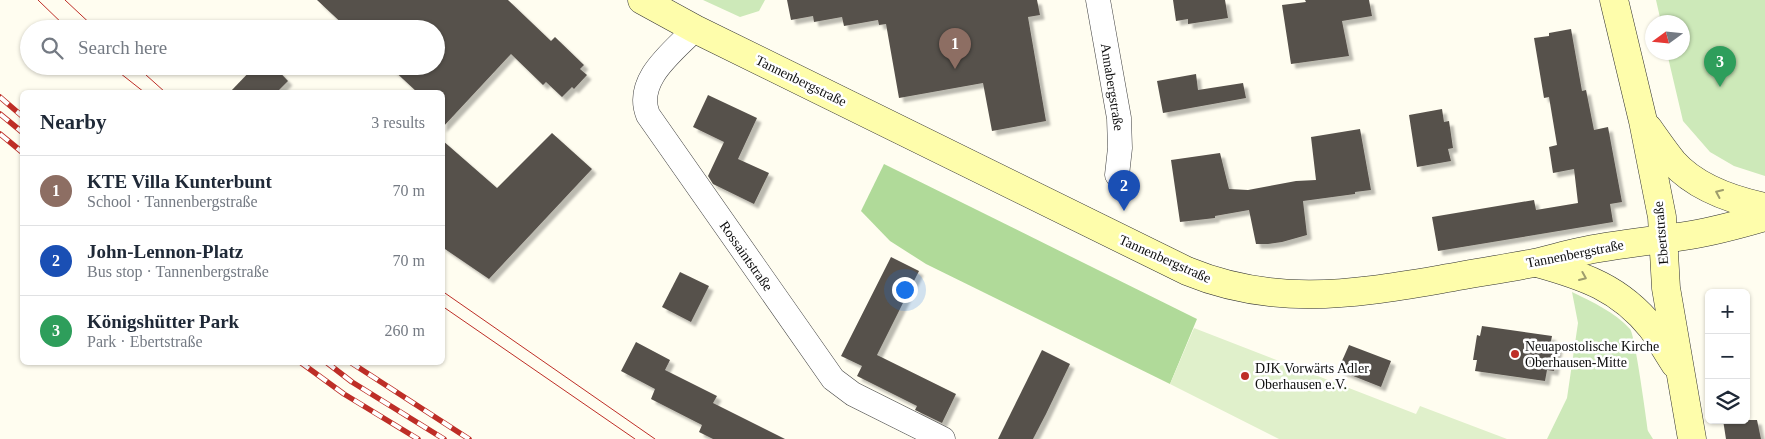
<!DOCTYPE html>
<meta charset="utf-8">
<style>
body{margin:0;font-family:Georgia,serif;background:#f6f6f7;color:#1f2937}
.controls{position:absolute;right:15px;bottom:15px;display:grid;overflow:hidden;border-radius:8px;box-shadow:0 1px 4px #0004}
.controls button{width:45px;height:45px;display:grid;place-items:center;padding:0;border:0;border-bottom:1px solid #e0e1e3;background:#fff;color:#1f2937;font:25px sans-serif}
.compass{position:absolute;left:1645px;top:15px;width:45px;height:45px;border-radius:50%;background:#fff;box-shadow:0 1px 4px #0004;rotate:255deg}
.you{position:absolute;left:904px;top:289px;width:18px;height:18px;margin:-12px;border:4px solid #fff;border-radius:50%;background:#1a73e8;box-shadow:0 0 0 8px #1a73e833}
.badge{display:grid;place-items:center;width:32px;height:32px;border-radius:50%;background:#ea580c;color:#fff;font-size:16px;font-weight:700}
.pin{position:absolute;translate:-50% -41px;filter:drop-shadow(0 1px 2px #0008)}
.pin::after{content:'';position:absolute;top:26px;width:18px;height:15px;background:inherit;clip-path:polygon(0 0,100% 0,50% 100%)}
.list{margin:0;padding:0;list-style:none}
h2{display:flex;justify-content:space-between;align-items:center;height:65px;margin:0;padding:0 20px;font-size:21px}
h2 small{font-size:16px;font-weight:400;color:#747a83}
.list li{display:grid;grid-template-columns:32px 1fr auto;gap:15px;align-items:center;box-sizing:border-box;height:70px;padding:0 20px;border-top:1px solid #e0e1e3}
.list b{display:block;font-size:19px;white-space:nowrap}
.list p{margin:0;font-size:16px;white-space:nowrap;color:#747a83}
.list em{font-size:16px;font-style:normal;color:#747a83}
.icon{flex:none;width:28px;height:28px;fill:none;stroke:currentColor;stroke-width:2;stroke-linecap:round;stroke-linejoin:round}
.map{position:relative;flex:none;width:1765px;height:439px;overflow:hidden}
.search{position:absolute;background:#fff;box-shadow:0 1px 4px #0004;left:20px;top:20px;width:425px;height:55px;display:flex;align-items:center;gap:12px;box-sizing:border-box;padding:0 18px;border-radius:28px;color:#747a83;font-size:19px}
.panel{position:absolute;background:#fff;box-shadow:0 1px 4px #0004;left:20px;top:90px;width:425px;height:275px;border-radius:8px}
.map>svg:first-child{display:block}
.green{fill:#cde9b9}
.forest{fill:#b0da99}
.pitch{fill:#e0f0cb}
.building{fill:#57514b;filter:url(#shadow)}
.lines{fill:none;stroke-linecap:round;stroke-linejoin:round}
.street-casing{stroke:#414141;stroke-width:25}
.secondary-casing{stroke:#303030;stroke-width:29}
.street{stroke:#fff;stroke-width:24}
.secondary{stroke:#fefdab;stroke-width:28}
.tram{stroke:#be2e27;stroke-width:1}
.rail-casing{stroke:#be2e27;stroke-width:5.5}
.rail{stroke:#fff;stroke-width:4;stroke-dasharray:11;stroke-linecap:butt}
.oneway{stroke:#9e9d6c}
.poi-dot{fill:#be2e27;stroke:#fff;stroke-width:2}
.labels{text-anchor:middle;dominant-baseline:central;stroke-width:5;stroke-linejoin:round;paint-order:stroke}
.street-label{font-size:14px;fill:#0e0e0e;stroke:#fff}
.poi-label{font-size:14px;fill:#0e0e0e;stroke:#fff;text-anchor:start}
</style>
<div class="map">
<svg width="1765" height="439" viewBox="0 0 1765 439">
<defs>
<filter id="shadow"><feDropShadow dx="4.5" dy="4.5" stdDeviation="1" flood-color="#0004"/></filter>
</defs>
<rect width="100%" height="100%" fill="#fffdf0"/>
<g class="green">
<polygon points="703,0 765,0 759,11 740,17"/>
<polygon points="1656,0 1765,0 1765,176 1734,166 1710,152 1683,121 1667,53 1682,52 1682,22 1661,22"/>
<path d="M 1572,292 C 1592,302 1615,312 1630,329 C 1635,335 1646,417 1648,431 L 1653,439 L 1547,439 L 1567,398 L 1578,323 Z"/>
</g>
<polygon class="forest" points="884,164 1197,319 1170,384 926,264 890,241 861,211"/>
<polygon class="pitch" points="1194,328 1416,414 1420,406 1507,439 1279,439 1170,384"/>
<g class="building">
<polygon points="317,0 508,0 551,41 555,37 584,65 580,69 587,75 574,89 572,87 562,97 546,82 543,85 511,54 442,128 442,92 417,92 389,66 436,66 436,29 348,29"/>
<polygon points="787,0 1037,0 1040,15 1028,17 1046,121 992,131 983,83 899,98 886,24 879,25 878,20 844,26 842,17 814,22 813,16 791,20"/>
<polygon points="1173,0 1225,0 1228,18 1188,24 1188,19 1176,21"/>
<polygon points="1305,0 1369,0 1372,16 1342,21 1349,56 1291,64 1282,5 1306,2"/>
<polygon points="1571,29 1582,91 1586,90 1594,130 1608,127 1622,202 1610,204 1613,222 1438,251 1432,217 1534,200 1536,210 1578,203 1574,169 1553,173 1549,147 1557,145 1549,97 1544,98 1534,38 1549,36 1549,33"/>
<polygon points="255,66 274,66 288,81 277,92 230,92"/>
<polygon points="1196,74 1198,90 1243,83 1246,98 1163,113 1157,81"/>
<polygon points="708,95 757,118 738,159 769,173 754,204 713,184 708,176 724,142 693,127"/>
<polygon points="1442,109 1444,122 1449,121 1453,148 1448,149 1451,161 1417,167 1409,115"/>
<polygon points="1360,129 1371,190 1355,192 1355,194 1303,201 1307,235 1282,242 1268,244 1256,244 1249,210 1215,216 1215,218 1180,222 1171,160 1220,153 1229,189 1248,190 1296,181 1316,180 1311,137"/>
<polygon points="552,133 592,169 489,279 442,247 442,140 497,188"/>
<polygon points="891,257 919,271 877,355 956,394 942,423 915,410 917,406 857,376 862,366 841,356"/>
<polygon points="680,272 709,286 691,322 662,307"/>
<polygon points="1482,326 1552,336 1550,346 1558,347 1554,371 1547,370 1545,381 1475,371 1477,360 1473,360 1477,335 1480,336"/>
<polygon points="636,342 670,360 665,370 717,396 713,403 785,439 713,439 699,432 702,425 651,399 655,389 621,371"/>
<polygon points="1349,345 1391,361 1381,387 1338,370"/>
<polygon points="1042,350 1070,364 1046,414 1033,439 998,439"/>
<polygon points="1723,420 1757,420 1761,439 1726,439"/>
</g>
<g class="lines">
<g class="street-casing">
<g id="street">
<polyline points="1098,0 1119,118 1120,148 1117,175"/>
<path d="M 695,29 C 673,52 634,80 648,115 L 833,379 L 853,394 L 943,439"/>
</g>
</g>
<g class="secondary-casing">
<g id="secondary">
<path d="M 642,0 L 695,29 L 1187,271 C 1272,306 1349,295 1437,280 C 1469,274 1502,269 1534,263 C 1549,260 1564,255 1579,252 C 1616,244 1654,241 1691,235 C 1716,231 1741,224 1765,217"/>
<polyline points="1614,0 1643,121 1662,217 1666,288 1692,439"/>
<path d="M 1648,128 C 1656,139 1664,151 1673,162 C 1696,188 1732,200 1765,207"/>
<path d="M 1537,263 C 1584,276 1620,288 1652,328 C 1660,339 1667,352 1675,364"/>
</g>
</g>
<use href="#street" class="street"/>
<use href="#secondary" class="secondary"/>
<g class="tram">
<polyline points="38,0 68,29"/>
<polyline points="65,0 96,29"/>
<polyline points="111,66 144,92"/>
<polyline points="136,66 165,92"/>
<polyline points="442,291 655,439"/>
<polyline points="442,306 635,439"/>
</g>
<g class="rail-casing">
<g id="rail">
<polyline points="0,97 22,116"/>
<polyline points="0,114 22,132"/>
<polyline points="0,134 22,152"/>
<polyline points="300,362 344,394 418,439"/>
<polyline points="326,362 352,382 444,439"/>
<polyline points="350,362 469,439"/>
</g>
</g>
<use href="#rail" class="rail"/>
</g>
<defs><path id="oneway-chevron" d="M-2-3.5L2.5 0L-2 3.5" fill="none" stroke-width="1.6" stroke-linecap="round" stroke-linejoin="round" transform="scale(1.25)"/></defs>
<g class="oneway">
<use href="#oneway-chevron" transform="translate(1719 193) rotate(-156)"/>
<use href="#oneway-chevron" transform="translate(1583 277) rotate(23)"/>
</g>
<g class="poi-dot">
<circle cx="1515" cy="354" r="5"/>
<circle cx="1245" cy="376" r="5"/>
</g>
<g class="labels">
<g class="street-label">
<text transform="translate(801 81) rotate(26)">Tannenbergstraße</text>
<text transform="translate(1112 87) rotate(81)">Annabergstraße</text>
<text transform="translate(1661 233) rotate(-95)">Ebertstraße</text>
<text transform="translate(1575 254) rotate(-11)">Tannenbergstraße</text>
<text transform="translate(746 256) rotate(55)">Rossaintstraße</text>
<text transform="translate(1165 259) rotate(24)">Tannenbergstraße</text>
</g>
<g class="poi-label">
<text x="1525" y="346">Neuapostolische Kirche<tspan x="1525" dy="16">Oberhausen-Mitte</tspan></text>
<text x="1255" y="368">DJK Vorwärts Adler<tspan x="1255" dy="16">Oberhausen e.V.</tspan></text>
</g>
</g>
</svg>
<div class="controls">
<button>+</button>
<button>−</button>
<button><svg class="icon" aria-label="layers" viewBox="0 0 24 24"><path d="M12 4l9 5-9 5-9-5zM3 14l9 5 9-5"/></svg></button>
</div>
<svg class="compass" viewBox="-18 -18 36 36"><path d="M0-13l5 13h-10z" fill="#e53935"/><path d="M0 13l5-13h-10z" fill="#747a83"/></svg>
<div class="you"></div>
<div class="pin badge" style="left:955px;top:69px;background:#8d6e63">1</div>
<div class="pin badge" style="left:1124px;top:211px;background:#1a4fb4">2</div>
<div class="pin badge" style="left:1720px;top:87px;background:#2e9e5b">3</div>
<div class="search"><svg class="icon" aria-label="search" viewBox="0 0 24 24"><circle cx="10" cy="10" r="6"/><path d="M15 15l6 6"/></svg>Search here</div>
<section class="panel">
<h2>Nearby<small>3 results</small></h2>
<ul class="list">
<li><span class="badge" style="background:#8d6e63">1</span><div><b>KTE Villa Kunterbunt</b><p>School · Tannenbergstraße</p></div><em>70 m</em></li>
<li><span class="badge" style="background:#1a4fb4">2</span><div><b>John-Lennon-Platz</b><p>Bus stop · Tannenbergstraße</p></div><em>70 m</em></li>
<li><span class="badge" style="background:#2e9e5b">3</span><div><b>Königshütter Park</b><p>Park · Ebertstraße</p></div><em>260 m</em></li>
</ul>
</section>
</div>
